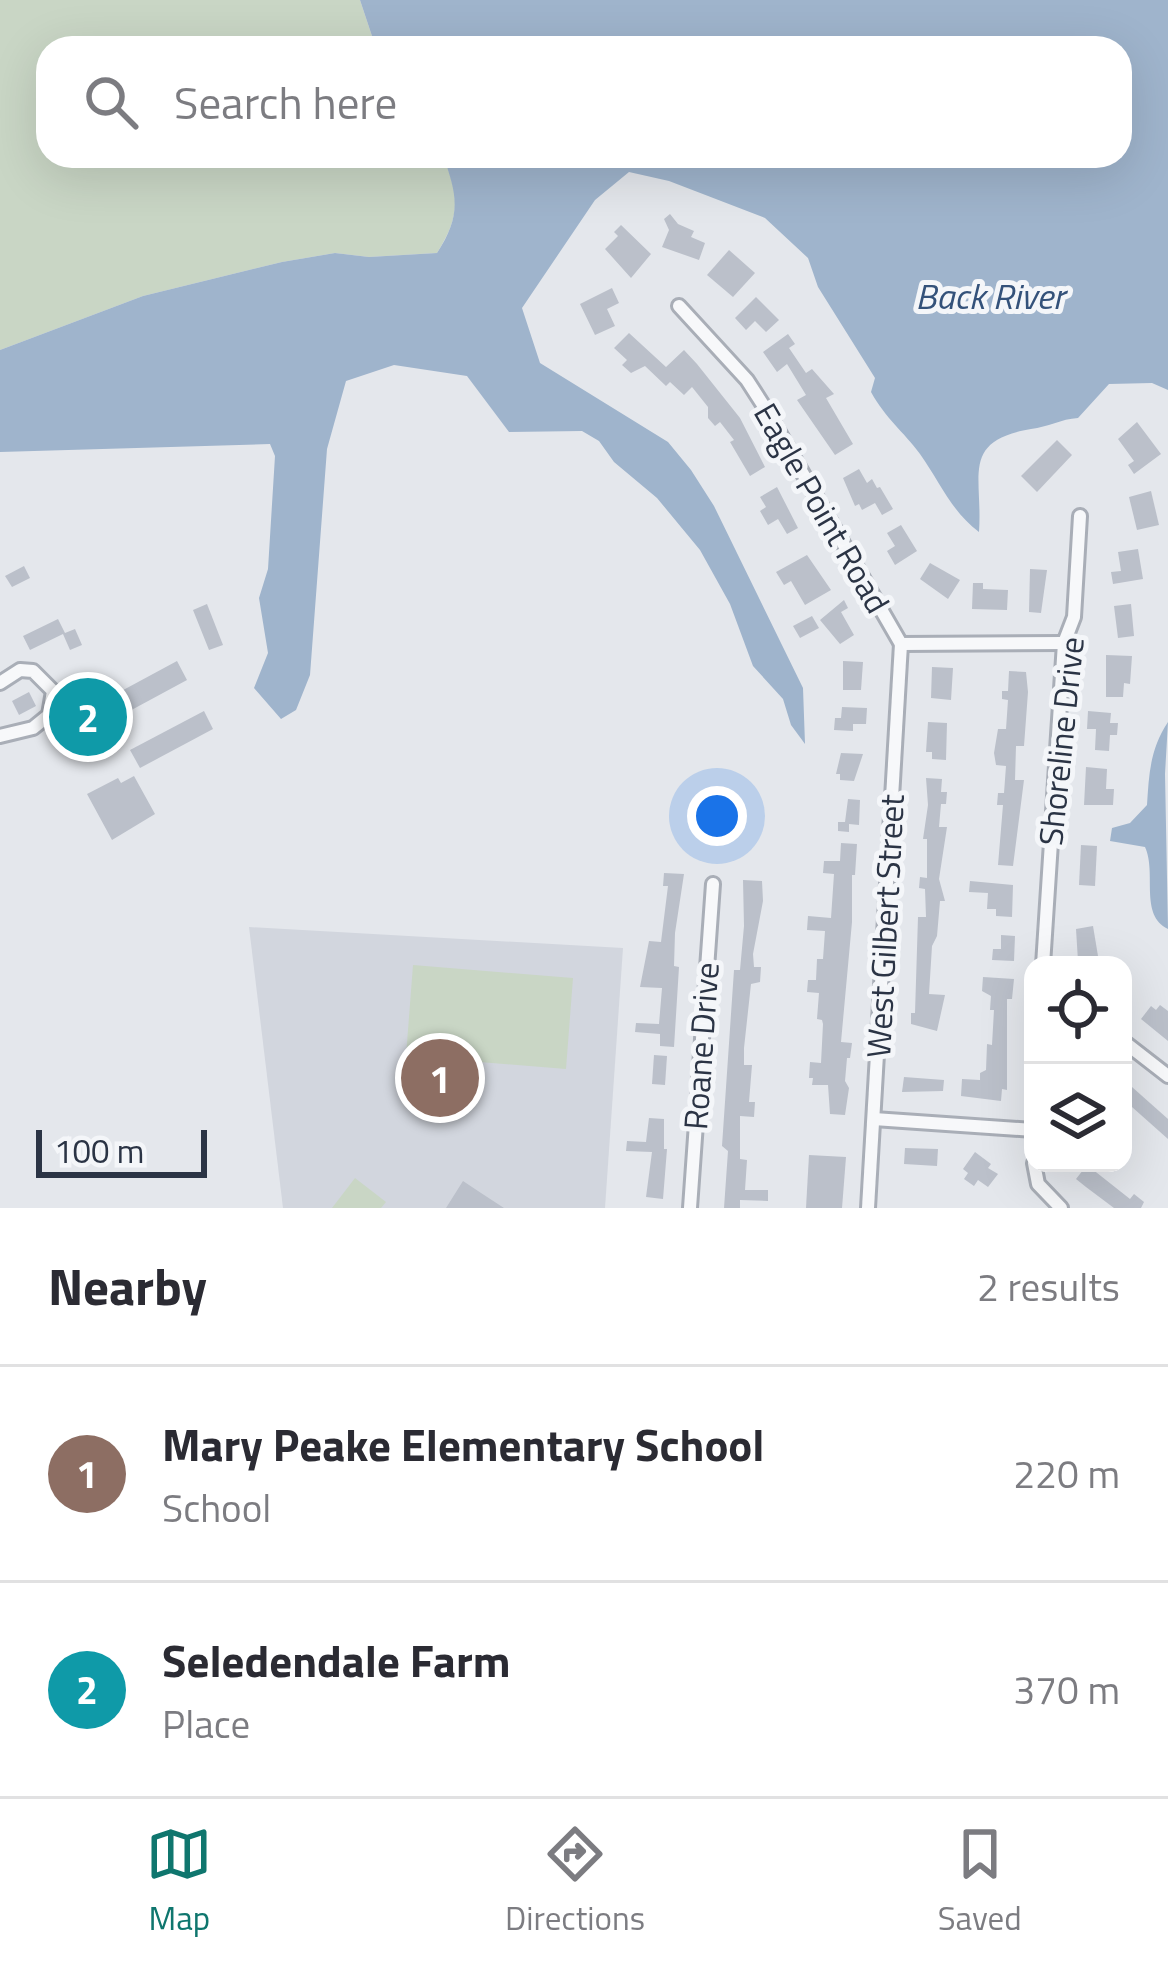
<!DOCTYPE html>
<style>
body{margin:0;font-family:"Titillium Web",sans-serif;background:#f2f2f3;color:#2b2b33}
.controls{position:absolute;right:36px;bottom:36px;display:grid;overflow:hidden;border-radius:24px;box-shadow:0 12px 48px #0002}
.controls button{width:108px;height:108px;display:grid;place-items:center;padding:0;border:0;border-bottom:3px solid #e1e1e2;background:#fff;color:#2b2b33;font:60px sans-serif}
.scale{position:absolute;left:36px;bottom:30px;width:171px;box-sizing:border-box;padding-left:12px;border:6px solid #2b3445;border-top:0;font-size:33px;line-height:42px;white-space:nowrap;color:#2b3445;-webkit-text-stroke:9px #f4f6f9;paint-order:stroke}
.you{position:absolute;left:717px;top:816px;width:42px;height:42px;margin:-30px;border:9px solid #fff;border-radius:50%;background:#1a73e8;box-shadow:0 0 0 18px #1a73e833}
.badge{display:grid;place-items:center;width:78px;height:78px;border-radius:50%;background:#0f766e;color:#fff;font-size:39px;font-weight:700}
.pin{position:absolute;translate:-50% -50%;border:6px solid #fff;box-shadow:0 3px 12px #0006}
.list{margin:0;padding:0;list-style:none}
h2{display:flex;justify-content:space-between;align-items:center;height:156px;margin:0;padding:0 48px;font-size:51px}
h2 small{font-size:39px;font-weight:400;color:#7c7c81}
.list li{display:grid;grid-template-columns:78px 1fr auto;gap:36px;align-items:center;box-sizing:border-box;height:216px;padding:0 48px;border-top:3px solid #e1e1e2}
.list b{display:block;font-size:45px;white-space:nowrap}
.list p{margin:0;font-size:39px;white-space:nowrap;color:#7c7c81}
.list em{font-size:39px;font-style:normal;color:#7c7c81}
.icon{flex:none;width:66px;height:66px;fill:none;stroke:currentColor;stroke-width:2;stroke-linecap:round;stroke-linejoin:round}
.map{position:relative;flex:none;width:1168px;height:1208px;overflow:hidden}
.search{position:absolute;background:#fff;box-shadow:0 12px 48px #0002;left:36px;right:36px;top:36px;height:132px;display:flex;align-items:center;gap:30px;box-sizing:border-box;padding:0 42px;border-radius:36px;color:#7c7c81;font-size:45px}
.sheet{height:588px;background:#fff}
nav{display:flex;justify-content:space-around;align-items:center;box-sizing:border-box;height:168px;border-top:3px solid #e1e1e2;background:#fff;font-size:33px;color:#7c7c81}
nav a{display:grid;justify-items:center;gap:6px}
nav .on{color:#0f766e}
.map>svg:first-child{display:block}
.built{fill:#d2d6de}
.green{fill:#c9d6c5}
.water{fill:#9fb4cc}
.building{fill:#bbc0ca}
.lines{fill:none;stroke-linecap:round;stroke-linejoin:round}
.minor-casing{stroke:#a9aeb7;stroke-width:18}
.minor{stroke:#f7f8fa;stroke-width:12}
.labels{text-anchor:middle;dominant-baseline:central;stroke-width:10;stroke-linejoin:round;paint-order:stroke}
.street-label{font-size:33px;fill:#2b3445;stroke:#f4f6f9}
.water-label{font-size:36px;font-style:italic;fill:#34527a;stroke:#f4f6f9}
</style>
<div class="map">
<svg width="1168" height="1208" viewBox="0 0 1168 1208">
<rect width="100%" height="100%" fill="#e4e7ec"/>
<polygon class="built" points="249,927 623,948 605,1208 283,1208"/>
<g class="green">
<path d="M 0,0 L 360,0 L 376,48 L 48,48 L 48,156 L 443,156 C 459,196 461,215 437,253 L 369,257 L 335,253 L 282,262 L 143,296 L 0,350 Z"/>
<polygon points="413,965 573,978 566,1069 406,1056"/>
<polygon points="355,1178 386,1202 381,1208 332,1208"/>
</g>
<g class="water">
<path d="M 360,0 L 1168,0 L 1168,390 L 1152,383 L 1109,384 L 1078,418 C 1061,419 1048,427 1031,429 C 960,441 983,476 979,532 C 951,511 940,482 920,454 C 903,431 886,419 871,392 L 875,378 L 818,287 L 808,258 L 765,218 L 669,181 L 629,172 L 595,200 L 522,308 L 540,363 L 668,442 L 691,470 L 714,506 L 803,688 L 805,744 L 791,725 L 783,699 L 753,666 L 730,604 L 700,550 L 657,498 L 614,462 L 599,441 L 582,431 L 509,432 L 467,376 L 394,365 L 346,381 L 327,449 L 310,675 L 296,710 L 281,719 L 254,688 L 268,653 L 259,598 L 268,569 L 275,456 L 270,444 L 0,452 L 0,350 L 143,296 L 282,262 L 335,253 L 369,257 L 437,253 C 461,216 458,196 443,156 L 1120,156 L 1120,48 L 376,48 Z"/>
<path d="M 1168,722 L 1165,774 L 1168,929 C 1139,915 1157,873 1145,847 L 1110,841 L 1112,828 L 1130,823 L 1147,805 C 1149,774 1150,749 1168,722 Z"/>
</g>
<g class="building">
<polygon points="670,214 678,224 694,231 691,237 705,243 699,260 662,247 669,230 664,219"/>
<polygon points="621,225 651,254 631,278 605,249 618,236 614,232"/>
<polygon points="729,250 755,273 733,297 707,275"/>
<polygon points="612,288 619,303 607,309 615,326 595,335 580,304"/>
<polygon points="756,297 779,320 766,332 755,321 746,330 735,318"/>
<polygon points="629,333 666,367 684,350 697,364 740,418 765,467 750,476 730,442 734,440 720,422 715,426 708,418 708,407 692,387 684,395 670,382 666,386 645,366 631,373 622,365 627,360 614,348"/>
<polygon points="788,334 795,344 789,348 806,373 812,369 834,394 826,398 853,444 835,455 797,400 806,395 787,364 777,372 763,352"/>
<polygon points="1137,422 1161,454 1134,474 1128,465 1134,461 1118,439"/>
<polygon points="1057,440 1072,455 1037,492 1021,476"/>
<polygon points="859,469 867,483 872,479 877,488 880,487 893,509 882,515 875,503 862,510 859,504 855,506 843,478"/>
<polygon points="777,487 798,528 787,534 778,519 768,525 760,511 766,507 760,497"/>
<polygon points="1151,491 1159,525 1137,530 1129,497"/>
<polygon points="901,525 917,551 895,565 887,551 895,546 887,533"/>
<polygon points="1138,549 1143,579 1113,584 1111,572 1121,571 1118,552"/>
<polygon points="807,555 831,590 805,605 791,581 784,585 776,572"/>
<polygon points="930,563 960,580 948,599 920,579"/>
<polygon points="24,566 30,578 12,587 5,576"/>
<polygon points="1030,569 1047,570 1041,613 1029,612"/>
<polygon points="973,583 983,583 983,589 1008,590 1007,610 972,609"/>
<polygon points="844,600 848,608 841,612 854,635 840,644 820,620"/>
<polygon points="207,604 223,645 209,650 193,610"/>
<polygon points="1131,604 1134,636 1118,638 1114,606"/>
<polygon points="812,616 819,628 800,638 793,626"/>
<polygon points="58,619 65,633 75,629 82,645 70,650 63,634 30,650 23,636"/>
<polygon points="1106,655 1132,656 1130,684 1124,683 1123,697 1106,697"/>
<polygon points="177,661 187,680 100,727 110,745 96,752 84,730 73,736 64,721 78,713 74,705 88,697 85,691 93,687 101,702"/>
<polygon points="843,661 863,662 861,690 843,690"/>
<polygon points="932,667 953,668 951,700 931,698"/>
<polygon points="1009,671 1026,672 1028,692 1024,746 1016,746 1015,780 1024,780 1013,866 998,865 1003,805 997,805 998,793 1004,793 1006,766 996,765 994,753 998,729 1006,729 1008,700 1002,699 1002,691 1008,691"/>
<polygon points="29,692 36,706 19,715 12,701"/>
<polygon points="842,707 867,708 866,724 853,724 853,731 834,730 835,718 841,718"/>
<polygon points="204,711 213,729 140,768 130,750"/>
<polygon points="1088,711 1111,713 1110,723 1118,723 1117,735 1110,735 1109,751 1095,750 1096,729 1087,729"/>
<polygon points="928,722 947,723 946,760 932,759 932,752 926,752"/>
<polygon points="841,753 863,754 854,781 840,780 840,774 836,774"/>
<polygon points="1086,767 1107,769 1106,789 1114,789 1113,805 1084,805"/>
<polygon points="134,776 155,814 112,840 87,794 118,778 121,783"/>
<polygon points="926,778 942,779 941,792 947,792 946,804 941,804 939,827 947,827 939,879 945,901 940,901 937,936 932,946 929,994 945,995 937,1031 911,1024 911,1013 915,1013 918,917 926,917 925,889 919,888 920,877 927,878 927,839 923,839 928,805"/>
<polygon points="848,799 860,800 859,825 849,824 849,832 838,831 838,822 845,822"/>
<polygon points="841,843 857,844 855,875 852,875 852,922 841,1042 852,1043 850,1058 847,1058 845,1081 849,1088 845,1115 830,1114 828,1085 812,1085 813,1078 809,1078 810,1062 821,1063 823,1024 822,1020 817,1019 819,993 807,992 808,980 816,980 817,959 823,959 825,931 807,930 808,916 831,918 834,874 823,873 824,861 840,861"/>
<polygon points="1081,845 1097,846 1095,886 1079,885"/>
<polygon points="664,873 684,874 675,933 674,966 679,967 674,1047 660,1046 660,1034 635,1032 636,1023 659,1024 662,988 640,987 649,941 661,942 668,886 663,886"/>
<polygon points="743,880 762,881 763,901 753,954 754,967 761,967 760,982 751,984 744,1048 744,1065 752,1065 749,1102 755,1102 754,1117 740,1116 740,1159 747,1160 745,1190 768,1190 768,1201 740,1200 740,1208 724,1208 728,1151 722,1146 734,970 740,970 744,926"/>
<polygon points="970,881 1013,885 1012,917 996,916 996,909 987,909 988,893 969,892"/>
<polygon points="1093,926 1098,956 1078,961 1076,929"/>
<polygon points="1001,935 1015,936 1014,961 992,960 993,949 1001,949"/>
<polygon points="983,977 1014,979 1012,999 1007,999 1007,1090 1002,1089 1001,1101 961,1096 962,1079 980,1080 980,1073 986,1070 987,1044 992,1045 994,1010 990,1010 991,996 982,991"/>
<polygon points="1160,1005 1168,1011 1168,1041 1141,1019 1151,1006 1156,1010"/>
<polygon points="654,1055 667,1056 665,1085 652,1084"/>
<polygon points="904,1077 944,1080 943,1091 902,1092"/>
<polygon points="1123,1079 1168,1119 1168,1139 1123,1099"/>
<polygon points="649,1118 664,1119 664,1149 667,1149 663,1199 646,1197 652,1152 626,1151 627,1141 646,1142"/>
<polygon points="905,1148 938,1149 937,1166 904,1164"/>
<polygon points="975,1152 991,1164 988,1168 998,1174 988,1187 978,1180 974,1186 964,1179 968,1173 963,1169"/>
<polygon points="809,1155 846,1157 842,1208 806,1208"/>
<polygon points="1087,1165 1130,1199 1134,1194 1144,1202 1141,1208 1114,1208 1086,1187 1076,1179"/>
<polygon points="463,1181 481,1193 504,1208 446,1208"/>
</g>
<g class="lines">
<g class="minor-casing">
<g id="minor">
<polyline points="679,306 747,380 765,408 901,644"/>
<polyline points="901,644 1064,643"/>
<polyline points="0,683 20,670 33,671 53,691 49,715 33,728 0,736"/>
<polyline points="1043,965 1064,643 1074,617 1080,516"/>
<polyline points="1123,1041 1168,1076"/>
<polyline points="874,1119 1033,1130"/>
<polyline points="1034,1163 1038,1184 1061,1208"/>
<polyline points="690,1208 713,884"/>
<polyline points="868,1208 901,644"/>
</g>
</g>
<use href="#minor" class="minor"/>
</g>
<g class="labels">
<g class="street-label">
<text transform="translate(822 508) rotate(60)">Eagle Point Road</text>
<text transform="translate(1061 741) rotate(-84)">Shoreline Drive</text>
<text transform="translate(885 926) rotate(-87)">West Gilbert Street</text>
<text transform="translate(701 1046) rotate(-86)">Roane Drive</text>
</g>
<g class="water-label">
<text x="990" y="295">Back River</text>
</g>
</g>
</svg>
<div class="controls">
<button><svg class="icon" aria-label="locate" viewBox="0 0 24 24"><circle cx="12" cy="12" r="6"/><path d="M12 2v4M12 18v4M2 12h4M18 12h4"/></svg></button>
<button><svg class="icon" aria-label="layers" viewBox="0 0 24 24"><path d="M12 4l9 5-9 5-9-5zM3 14l9 5 9-5"/></svg></button>
</div>
<div class="scale">100 m</div>
<div class="you"></div>
<div class="pin badge" style="left:440px;top:1078px;background:#8d6e63">1</div>
<div class="pin badge" style="left:88px;top:717px;background:#0f9aa8">2</div>
<div class="search"><svg class="icon" aria-label="search" viewBox="0 0 24 24"><circle cx="10" cy="10" r="6"/><path d="M15 15l6 6"/></svg>Search here</div>
</div>
<section class="sheet">
<h2>Nearby<small>2 results</small></h2>
<ul class="list">
<li><span class="badge" style="background:#8d6e63">1</span><div><b>Mary Peake Elementary School</b><p>School</p></div><em>220 m</em></li>
<li><span class="badge" style="background:#0f9aa8">2</span><div><b>Seledendale Farm</b><p>Place</p></div><em>370 m</em></li>
</ul>
</section>
<nav>
<a class="on"><svg class="icon" aria-label="map" viewBox="0 0 24 24"><path d="M3 6l6-2 6 2 6-2v14l-6 2-6-2-6 2zM9 4v14M15 6v14"/></svg>Map</a>
<a><svg class="icon" aria-label="directions" viewBox="0 0 24 24"><path d="M12 3l9 9-9 9-9-9zM9 14v-3h6M13 9l2 2-2 2"/></svg>Directions</a>
<a><svg class="icon" aria-label="saved" viewBox="0 0 24 24"><path d="M7 4h10v16l-5-4-5 4z"/></svg>Saved</a>
</nav>
